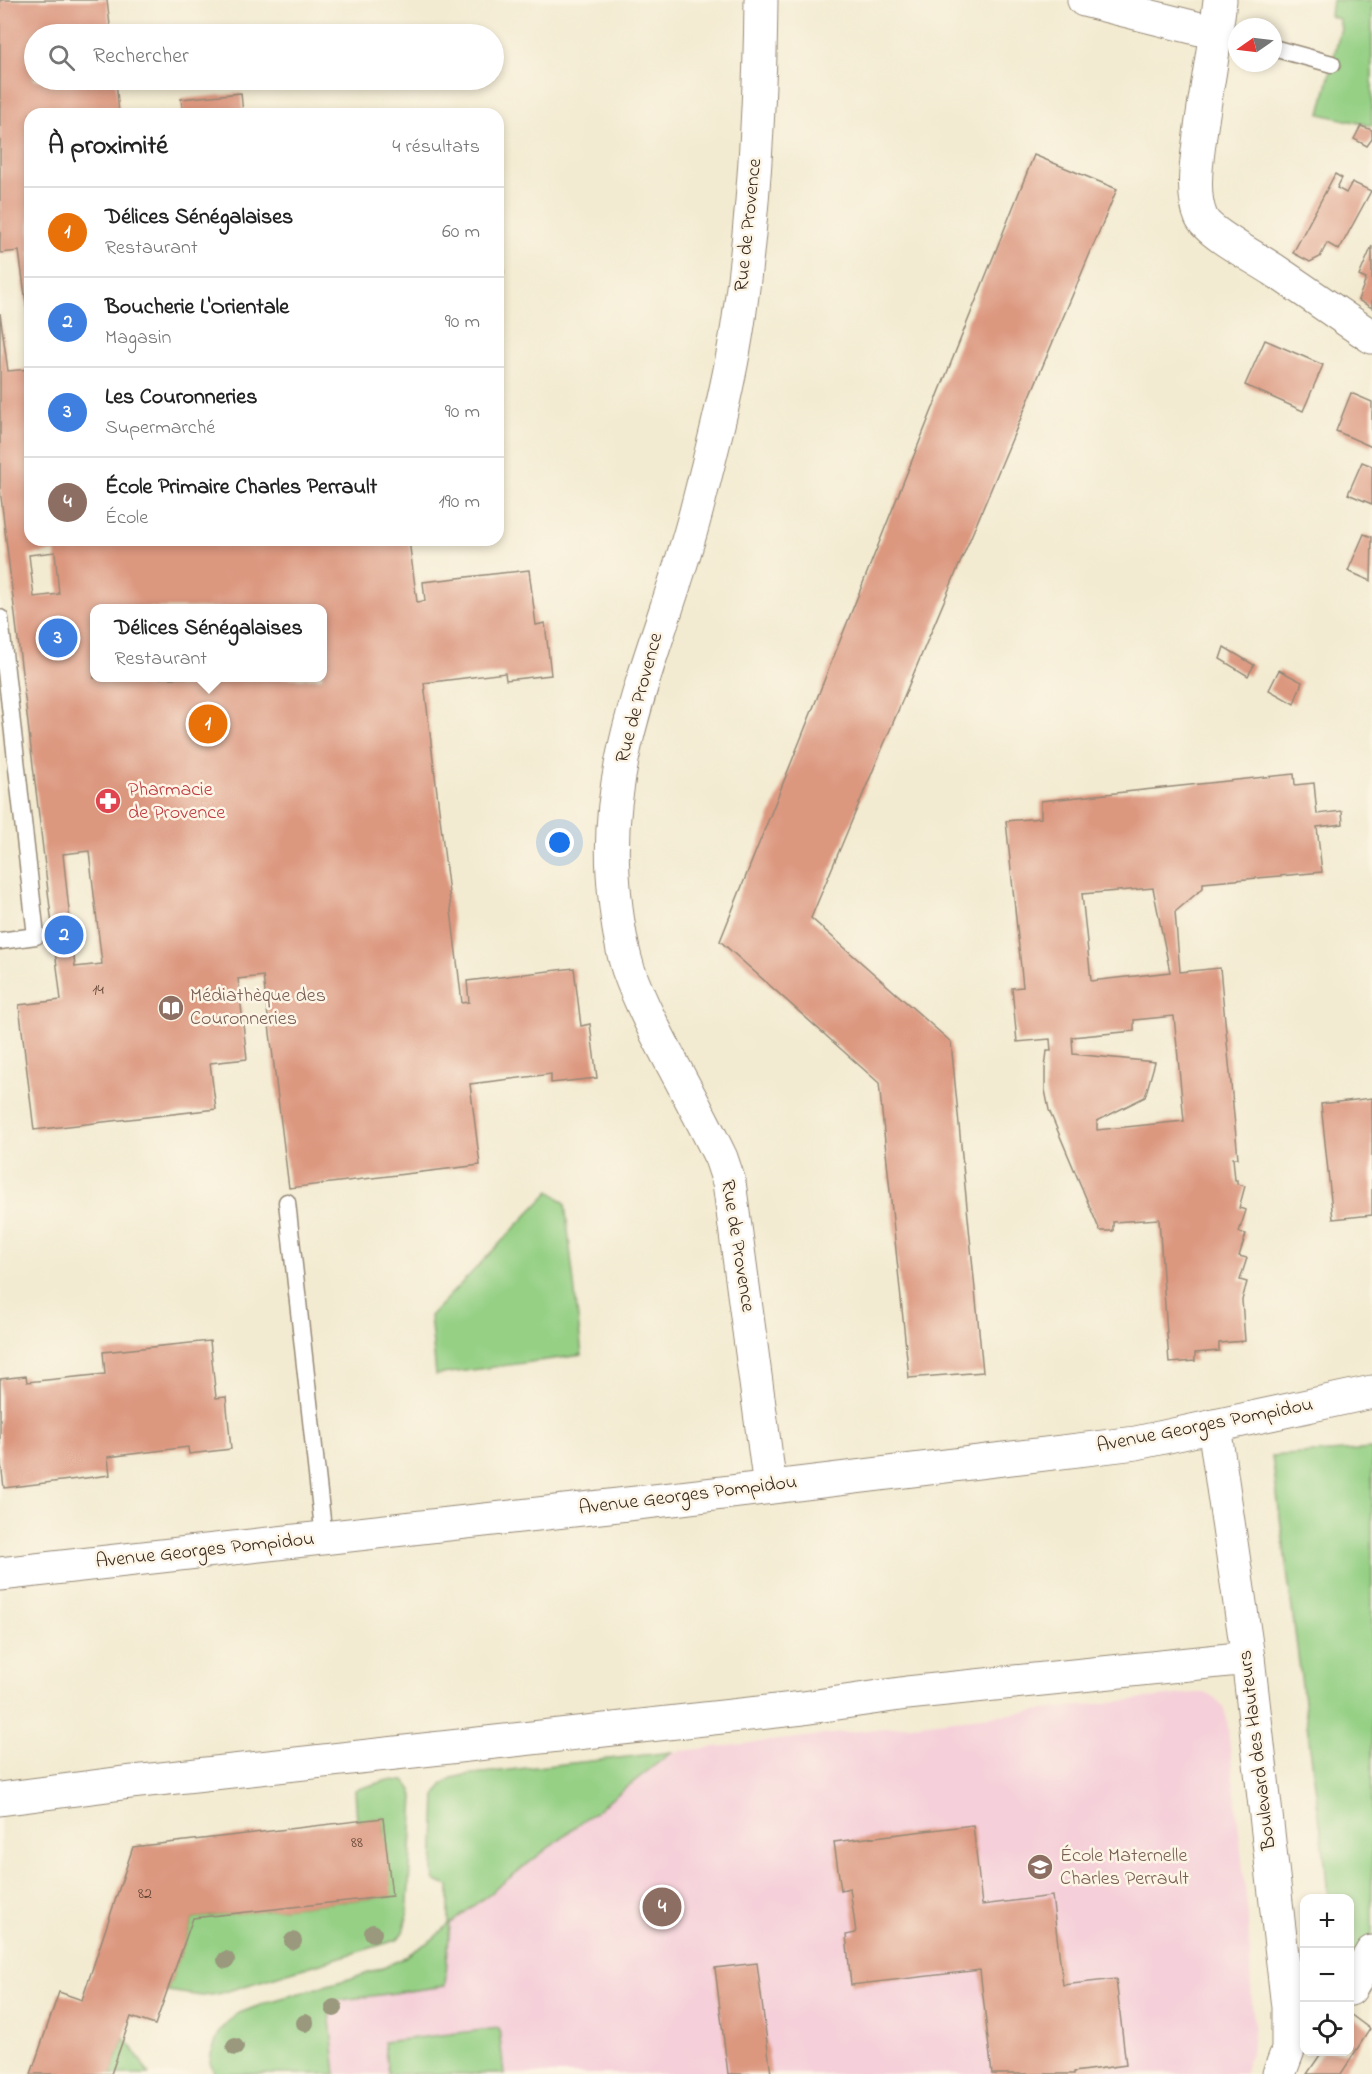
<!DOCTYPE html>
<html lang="fr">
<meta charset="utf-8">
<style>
body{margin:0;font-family:"Indie Flower",sans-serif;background:#f2f2f2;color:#222}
.controls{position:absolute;right:18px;bottom:18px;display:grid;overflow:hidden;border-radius:12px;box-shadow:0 3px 9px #0003}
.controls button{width:54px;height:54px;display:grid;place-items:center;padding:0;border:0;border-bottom:2px solid #e0e0e0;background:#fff;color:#222;font:30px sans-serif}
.compass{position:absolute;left:1228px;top:18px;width:54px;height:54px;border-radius:50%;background:#fff;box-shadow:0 3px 9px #0003;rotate:256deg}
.you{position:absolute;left:560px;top:843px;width:21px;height:21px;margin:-15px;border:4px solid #fff;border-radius:50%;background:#1a73e8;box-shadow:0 0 0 9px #1a73e833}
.badge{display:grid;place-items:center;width:39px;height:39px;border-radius:50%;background:#d93025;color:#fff;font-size:20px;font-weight:700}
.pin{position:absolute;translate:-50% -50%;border:3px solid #fff;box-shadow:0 2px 6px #0006}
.popup{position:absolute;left:90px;top:604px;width:237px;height:78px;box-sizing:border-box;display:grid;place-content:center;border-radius:12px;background:#fff;filter:drop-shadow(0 2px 4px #0005);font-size:20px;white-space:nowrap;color:#767676}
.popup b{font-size:22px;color:#222}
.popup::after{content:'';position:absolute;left:50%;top:100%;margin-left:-12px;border:12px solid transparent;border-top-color:#fff}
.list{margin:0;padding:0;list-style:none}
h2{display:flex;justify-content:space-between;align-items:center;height:78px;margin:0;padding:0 24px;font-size:26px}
h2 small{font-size:20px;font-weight:400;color:#767676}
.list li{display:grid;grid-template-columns:39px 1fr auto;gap:18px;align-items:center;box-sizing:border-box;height:90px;padding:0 24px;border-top:2px solid #e0e0e0}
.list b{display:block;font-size:22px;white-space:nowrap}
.list p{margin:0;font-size:20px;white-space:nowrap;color:#767676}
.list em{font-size:20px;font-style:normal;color:#767676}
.icon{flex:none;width:33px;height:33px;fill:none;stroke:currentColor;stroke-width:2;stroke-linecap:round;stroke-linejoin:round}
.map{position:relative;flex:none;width:1372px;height:2074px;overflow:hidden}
.search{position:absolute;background:#fff;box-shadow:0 3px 9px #0003;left:24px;top:24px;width:480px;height:66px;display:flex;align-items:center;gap:15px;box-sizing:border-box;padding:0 21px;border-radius:33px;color:#767676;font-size:22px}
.panel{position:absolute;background:#fff;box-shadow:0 3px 9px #0003;left:24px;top:108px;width:480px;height:438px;border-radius:18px}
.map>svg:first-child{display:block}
.built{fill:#f5cfd9}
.green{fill:#95d085;stroke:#687d52;stroke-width:1.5}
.building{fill:#dc977f;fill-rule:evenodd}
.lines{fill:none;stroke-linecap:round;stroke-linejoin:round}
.lane-casing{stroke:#978a78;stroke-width:19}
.street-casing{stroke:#978a78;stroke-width:35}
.lane{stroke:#fff;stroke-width:16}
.street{stroke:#fff;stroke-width:33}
.tree{fill:#9a987d}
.labels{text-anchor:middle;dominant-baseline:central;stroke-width:5;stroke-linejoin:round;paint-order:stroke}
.number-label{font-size:16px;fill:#634536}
.street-label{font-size:20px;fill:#3b2a1e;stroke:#fcf5e5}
.health-label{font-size:20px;fill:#be3a42;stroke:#fcf5e5;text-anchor:start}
.education-label{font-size:20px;fill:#785e54;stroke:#fcf5e5;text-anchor:start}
</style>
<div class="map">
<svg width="1372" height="2074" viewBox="0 0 1372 2074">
<rect width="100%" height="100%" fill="#fcf5e5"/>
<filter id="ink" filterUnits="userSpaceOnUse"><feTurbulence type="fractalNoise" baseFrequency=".0167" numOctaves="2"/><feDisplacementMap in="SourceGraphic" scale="12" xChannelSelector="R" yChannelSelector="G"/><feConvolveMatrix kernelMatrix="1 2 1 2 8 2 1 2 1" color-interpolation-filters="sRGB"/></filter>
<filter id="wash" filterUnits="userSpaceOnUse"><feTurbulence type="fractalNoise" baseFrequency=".008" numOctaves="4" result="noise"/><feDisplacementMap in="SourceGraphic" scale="24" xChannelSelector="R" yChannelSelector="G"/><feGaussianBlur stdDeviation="1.35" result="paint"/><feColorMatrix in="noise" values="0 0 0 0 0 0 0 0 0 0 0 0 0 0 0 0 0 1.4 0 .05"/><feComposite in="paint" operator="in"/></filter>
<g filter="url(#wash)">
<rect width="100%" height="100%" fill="#f3ebd1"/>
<polygon class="built" points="1194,1693 1205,1693 1216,1698 1223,1707 1227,1719 1248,1915 1251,1989 1254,2024 1251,2053 1244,2074 336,2074 328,2002 444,1986 450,1924 672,1752"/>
<g class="green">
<polygon points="1332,0 1372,0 1372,126 1320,114 1341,28 1339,19 1330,16"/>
<polygon points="550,1191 565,1203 582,1355 436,1375 430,1316"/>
<polygon points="1372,1449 1372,1936 1350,1972 1350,1898 1328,1898 1325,1862 1272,1456"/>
<polygon points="672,1752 450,1924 445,1986 328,2002 336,2074 215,2074 210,2063 211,2054 220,2031 237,2014 268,2002 363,1975 400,1960 433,1939 449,1924 449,1886 434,1881 433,1872 436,1795 442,1785 452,1778 465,1775"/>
<polygon points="388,1780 405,1781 412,1790 414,1796 407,1919 403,1932 397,1940 218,1994 202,1996 167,1991 193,1918 391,1896 383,1818 357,1821 355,1790"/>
<polygon points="499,2028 504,2074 388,2074 384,2042"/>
<polygon points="124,2038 132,2047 149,2074 111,2074"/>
</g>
<g id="blocks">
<g class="building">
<polygon points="0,0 107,0 111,34 34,34 34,80 116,80 119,114 30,114 30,332 19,251 0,253"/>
<polygon points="241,93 243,114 183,114 181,99"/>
<polygon points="1361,126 1372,130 1372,139 1367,146 1354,139"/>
<polygon points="1034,155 1117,189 811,918 951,1042 983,1372 909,1378 879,1083 720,941"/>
<polygon points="1335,174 1342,178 1337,188 1346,193 1352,182 1371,191 1339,250 1327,243 1320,257 1310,262 1293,253"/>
<polygon points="498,234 504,273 498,274"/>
<polygon points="1372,246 1372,308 1358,300 1366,279 1359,276"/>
<path d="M 0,313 L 8,371 L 30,369 L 30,540 L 409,540 L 417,602 L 425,601 L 423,582 L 529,570 L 536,625 L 545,623 L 551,675 L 506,680 L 505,673 L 424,683 L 462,1003 L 469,1002 L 467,981 L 574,968 L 581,1026 L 590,1024 L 597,1078 L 551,1083 L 551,1074 L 470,1084 L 480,1165 L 289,1188 L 263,976 L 238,979 L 247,1059 L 210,1063 L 216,1109 L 34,1130 L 19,1005 L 61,1000 L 0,489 ZM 55,552 L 59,594 L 34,597 L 29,555 ZM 94,608 L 322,608 L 322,678 L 94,678 ZM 89,851 L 102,964 L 75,967 L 63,854 Z"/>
<polygon points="1265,340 1323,365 1303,411 1245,385"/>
<polygon points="1351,393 1372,402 1372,447 1336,431"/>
<polygon points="1362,462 1372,466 1372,504 1348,494"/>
<polygon points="1364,534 1372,537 1371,581 1348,571"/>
<polygon points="1224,647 1254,665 1248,676 1220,659"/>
<polygon points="1279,670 1302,682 1294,704 1269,690"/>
<path d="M 1294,774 L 1295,785 L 1314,783 L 1317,814 L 1342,811 L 1343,824 L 1317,827 L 1322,872 L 1203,883 L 1203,888 L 1175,912 L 1180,972 L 1220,968 L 1238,1158 L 1233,1158 L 1235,1180 L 1237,1180 L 1237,1184 L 1245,1186 L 1239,1208 L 1246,1210 L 1239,1232 L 1246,1234 L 1239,1256 L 1247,1258 L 1240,1280 L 1247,1282 L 1242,1300 L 1245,1341 L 1219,1343 L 1219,1351 L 1195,1353 L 1195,1361 L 1169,1363 L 1159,1219 L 1113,1222 L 1113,1231 L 1100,1231 L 1049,1110 L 1045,1090 L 1045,1068 L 1047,1051 L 1051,1051 L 1050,1039 L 1017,1042 L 1012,988 L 1023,987 L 1006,821 L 1041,818 L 1041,801 ZM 1153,888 L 1170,972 L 1091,981 L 1082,894 ZM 1174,1016 L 1184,1121 L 1097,1130 L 1097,1121 L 1145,1097 L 1155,1062 L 1073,1054 L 1072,1037 L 1134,1031 L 1134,1020 Z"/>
<polygon points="1372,1098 1372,1215 1333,1219 1321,1104"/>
<polygon points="210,1341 216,1398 226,1397 231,1449 189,1454 188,1447 108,1457 110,1475 4,1488 0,1455 0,1379 26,1376 27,1382 105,1374 103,1352"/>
<polygon points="383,1818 392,1896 193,1918 155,2025 131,2017 111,2074 31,2074 59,1992 82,2000 133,1847"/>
<polygon points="973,1825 982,1905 1052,1896 1063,1985 1116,1979 1126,2065 1074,2072 1074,2074 992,2074 980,1970 851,1985 846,1935 856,1933 850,1888 841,1890 834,1842"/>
<polygon points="757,1963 771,2074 728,2074 715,1968"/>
<polygon points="1350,2014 1370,2029 1341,2074 1307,2074 1322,2052 1350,2052"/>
</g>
</g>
</g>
<g filter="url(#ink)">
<use href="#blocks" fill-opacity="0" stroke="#978a78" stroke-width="1.5"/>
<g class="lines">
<g class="lane-casing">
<g id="lane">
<polyline points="1216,33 1237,39"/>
<polyline points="1273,48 1332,64"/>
<polyline points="0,618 36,936 0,941"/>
<polyline points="287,1202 324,1538"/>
</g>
</g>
<g class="street-casing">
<g id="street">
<path d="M 761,0 C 760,108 754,211 739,318 C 730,381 712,450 696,512 C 665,632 605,747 613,874 C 615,904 619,940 628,969 C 640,1003 657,1035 674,1067 C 690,1097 706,1127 721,1158 L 729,1182 L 770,1487"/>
<polyline points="1084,0 1216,33"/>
<path d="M 1220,0 C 1215,45 1206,90 1200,135 C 1197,160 1191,193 1201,217 C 1208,233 1258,259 1274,270 C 1307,292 1339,315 1372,337"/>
<polyline points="1214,1426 1248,1658 1288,2007 1288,2050 1279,2074"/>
<polyline points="0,1574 681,1498 1136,1443 1372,1392"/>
<polyline points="0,1799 123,1783 803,1708 907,1693 1248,1658"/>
<polyline points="1350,1989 1372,1952"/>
</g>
</g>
<use href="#lane" class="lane"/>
<use href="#street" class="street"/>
</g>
<g class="tree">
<circle cx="373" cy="1933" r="9"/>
<circle cx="293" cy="1941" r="9"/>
<circle cx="226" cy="1960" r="9"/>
<circle cx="334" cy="2008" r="9"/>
<circle cx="305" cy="2023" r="9"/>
<circle cx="235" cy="2047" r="9"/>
</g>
</g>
<defs>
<g id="pharmacy-disc" transform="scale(1.35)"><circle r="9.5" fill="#e0444e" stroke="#fcf5e5"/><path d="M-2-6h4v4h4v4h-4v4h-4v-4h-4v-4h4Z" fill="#fff"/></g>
<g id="library-disc" transform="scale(1.35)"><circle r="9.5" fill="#8d6e63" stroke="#fcf5e5"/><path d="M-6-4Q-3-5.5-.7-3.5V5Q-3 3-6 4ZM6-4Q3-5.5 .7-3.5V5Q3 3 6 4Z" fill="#fff"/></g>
<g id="school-disc" transform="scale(1.35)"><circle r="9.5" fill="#8d6e63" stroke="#fcf5e5"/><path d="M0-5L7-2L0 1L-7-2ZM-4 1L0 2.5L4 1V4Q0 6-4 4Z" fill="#fff"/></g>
</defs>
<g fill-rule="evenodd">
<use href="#pharmacy-disc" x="108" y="801"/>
<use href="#library-disc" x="171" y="1008"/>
<use href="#school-disc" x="1040" y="1867"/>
</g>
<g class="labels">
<g class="number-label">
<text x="98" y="990">14</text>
<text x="357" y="1843">88</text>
<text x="145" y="1894">82</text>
</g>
<g class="street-label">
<text transform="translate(749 225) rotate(-84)">Rue de Provence</text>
<text transform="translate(640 698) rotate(-75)">Rue de Provence</text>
<text transform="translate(737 1246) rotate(81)">Rue de Provence</text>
<text transform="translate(1205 1426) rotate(-11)">Avenue Georges Pompidou</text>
<text transform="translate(688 1496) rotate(-7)">Avenue Georges Pompidou</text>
<text transform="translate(205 1551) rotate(-6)">Avenue Georges Pompidou</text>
<text transform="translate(1258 1750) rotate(-97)">Boulevard des Hauteurs</text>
</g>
<g class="health-label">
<text x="128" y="790">Pharmacie<tspan x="128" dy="23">de Provence</tspan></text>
</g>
<g class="education-label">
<text x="190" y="996">Médiathèque des<tspan x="190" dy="23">Couronneries</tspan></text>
<text x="1060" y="1856">École Maternelle<tspan x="1060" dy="23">Charles Perrault</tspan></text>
</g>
</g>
</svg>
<div class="controls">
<button>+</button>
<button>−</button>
<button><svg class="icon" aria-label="locate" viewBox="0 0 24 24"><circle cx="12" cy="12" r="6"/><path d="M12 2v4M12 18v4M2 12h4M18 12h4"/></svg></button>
</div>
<svg class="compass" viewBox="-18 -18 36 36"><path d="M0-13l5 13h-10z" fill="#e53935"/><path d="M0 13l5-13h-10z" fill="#767676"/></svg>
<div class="you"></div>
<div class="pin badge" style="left:208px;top:724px;background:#e8710a">1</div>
<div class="popup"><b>Délices Sénégalaises</b>Restaurant</div>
<div class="pin badge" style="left:64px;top:935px;background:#3f7fe0">2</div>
<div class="pin badge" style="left:58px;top:638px;background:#3f7fe0">3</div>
<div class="pin badge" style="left:662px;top:1907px;background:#8d6e63">4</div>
<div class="search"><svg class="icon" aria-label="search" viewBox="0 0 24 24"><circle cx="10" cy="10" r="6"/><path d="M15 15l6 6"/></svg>Rechercher</div>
<section class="panel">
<h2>À proximité<small>4 résultats</small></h2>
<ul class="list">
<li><span class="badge" style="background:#e8710a">1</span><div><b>Délices Sénégalaises</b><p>Restaurant</p></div><em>60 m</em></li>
<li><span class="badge" style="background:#3f7fe0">2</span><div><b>Boucherie L'Orientale</b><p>Magasin</p></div><em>90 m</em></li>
<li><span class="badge" style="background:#3f7fe0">3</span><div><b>Les Couronneries</b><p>Supermarché</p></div><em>90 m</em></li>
<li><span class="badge" style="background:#8d6e63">4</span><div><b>École Primaire Charles Perrault</b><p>École</p></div><em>190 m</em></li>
</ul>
</section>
</div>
